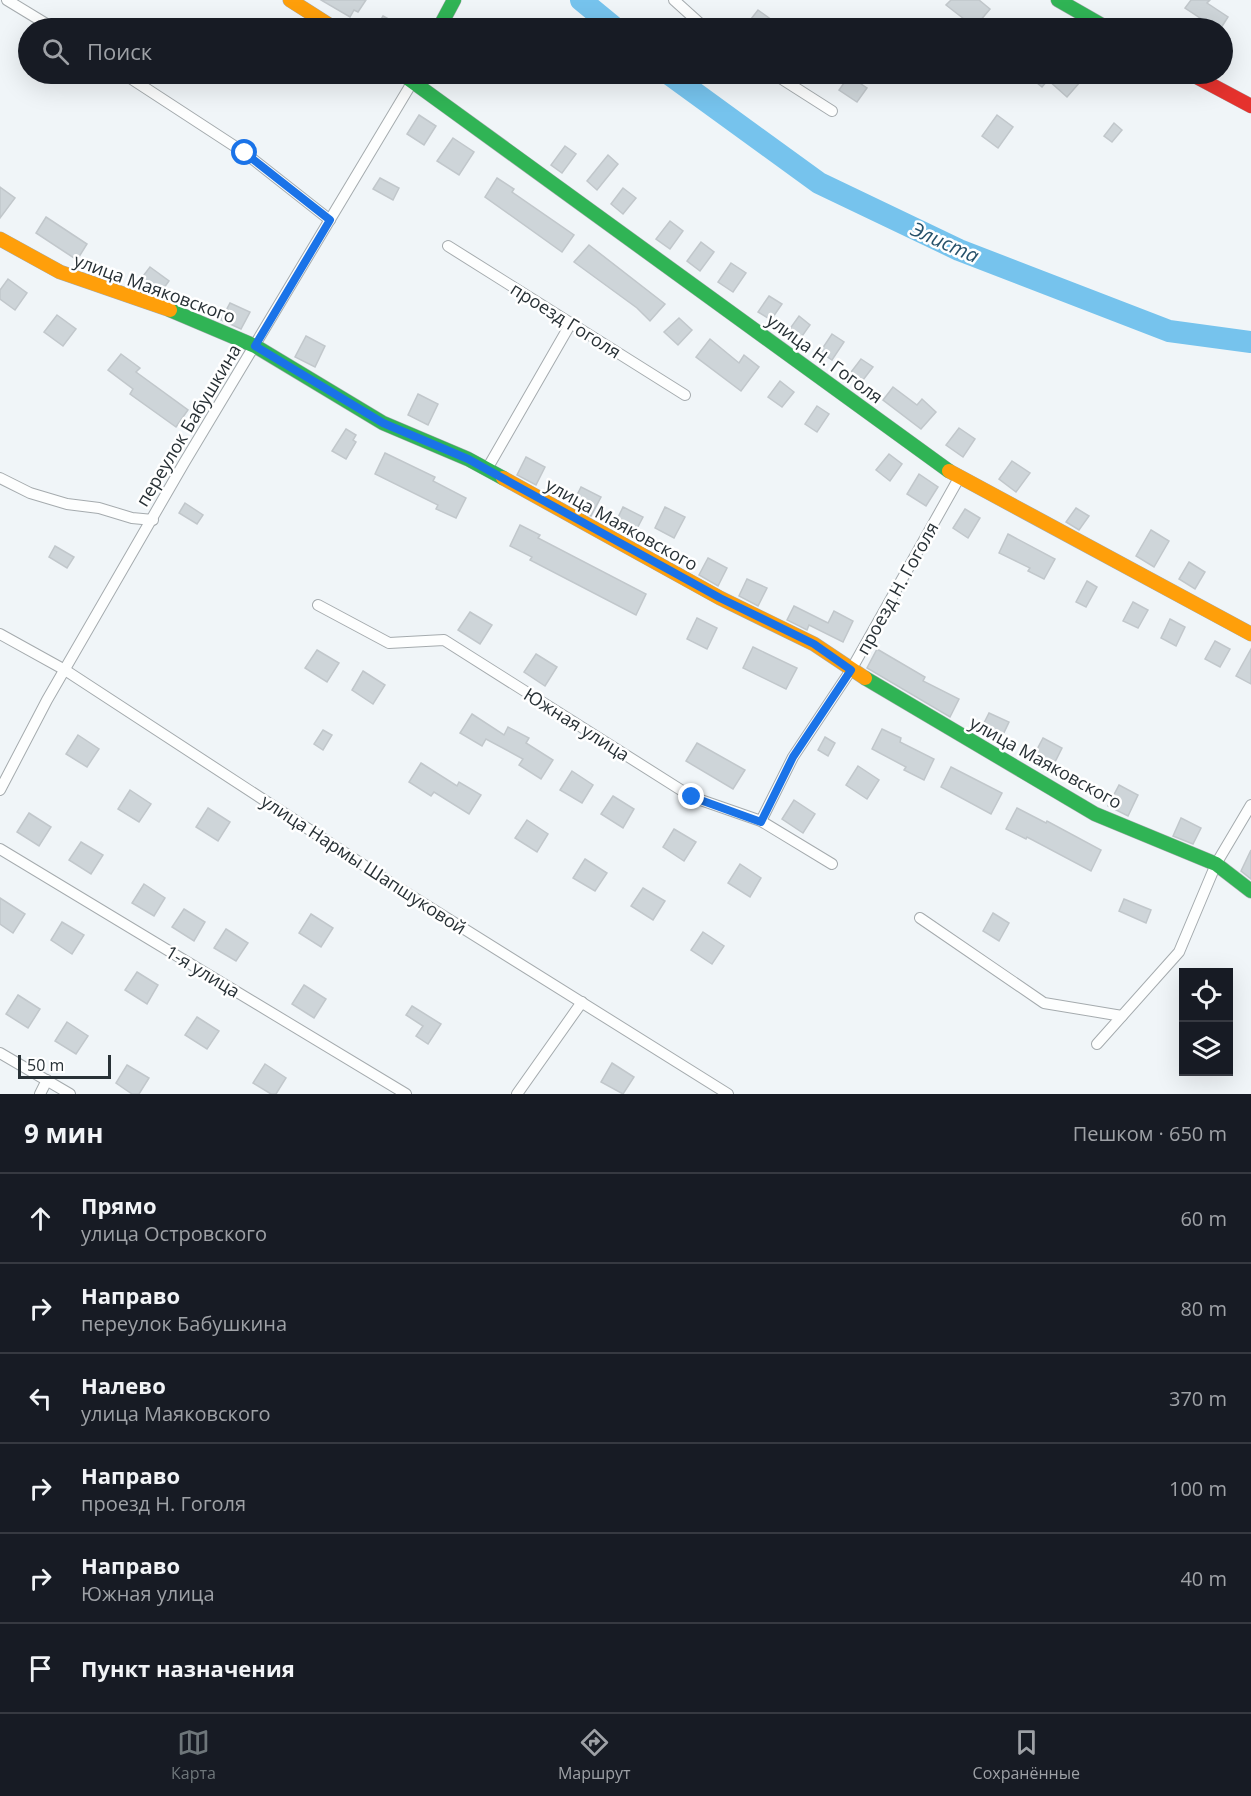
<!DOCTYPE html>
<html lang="ru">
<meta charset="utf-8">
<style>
body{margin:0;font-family:"Open Sans",sans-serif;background:#20242c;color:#f1f3f6}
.controls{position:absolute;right:18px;bottom:18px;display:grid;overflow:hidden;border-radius:0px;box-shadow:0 6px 24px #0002}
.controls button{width:54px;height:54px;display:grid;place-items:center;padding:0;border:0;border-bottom:2px solid #363941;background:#171b24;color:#f1f3f6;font:30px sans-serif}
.scale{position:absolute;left:18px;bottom:15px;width:93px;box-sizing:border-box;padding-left:6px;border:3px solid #283136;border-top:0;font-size:16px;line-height:21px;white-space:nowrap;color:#283136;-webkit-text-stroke:4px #fff;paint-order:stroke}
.stop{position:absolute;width:18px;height:18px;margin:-14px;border:4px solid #1a73e8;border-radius:50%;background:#fff}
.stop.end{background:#1a73e8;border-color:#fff;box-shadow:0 2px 6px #0008}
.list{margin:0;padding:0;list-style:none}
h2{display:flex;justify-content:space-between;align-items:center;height:78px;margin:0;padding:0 24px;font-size:26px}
h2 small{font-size:20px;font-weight:400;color:#9ea1a6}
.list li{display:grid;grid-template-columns:39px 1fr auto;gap:18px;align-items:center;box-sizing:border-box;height:90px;padding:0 24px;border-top:2px solid #363941}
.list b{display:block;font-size:22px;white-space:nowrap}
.list p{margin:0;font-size:20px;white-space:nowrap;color:#9ea1a6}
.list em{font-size:20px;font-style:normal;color:#9ea1a6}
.icon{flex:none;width:33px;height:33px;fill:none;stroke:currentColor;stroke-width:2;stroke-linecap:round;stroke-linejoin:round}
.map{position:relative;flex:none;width:1251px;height:1094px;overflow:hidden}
.search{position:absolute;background:#171b24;box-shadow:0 6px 24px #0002;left:18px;right:18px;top:18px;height:66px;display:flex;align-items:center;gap:15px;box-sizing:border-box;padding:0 21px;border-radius:33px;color:#9ea1a6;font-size:22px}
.sheet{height:618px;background:#171b24}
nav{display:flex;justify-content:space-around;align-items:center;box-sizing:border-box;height:84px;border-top:2px solid #363941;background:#171b24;font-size:16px;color:#9ea1a6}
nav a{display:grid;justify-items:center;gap:3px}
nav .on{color:#6e767a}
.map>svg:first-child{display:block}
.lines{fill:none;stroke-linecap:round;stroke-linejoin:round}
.river{stroke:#76c3ed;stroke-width:22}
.building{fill:#ced5d9;stroke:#c1c7cb;stroke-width:1.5}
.street-casing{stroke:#a5abae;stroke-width:12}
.fast-casing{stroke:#a5abae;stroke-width:15}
.slow-casing{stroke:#a5abae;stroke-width:15}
.jam-casing{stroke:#a5abae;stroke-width:15}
.street{stroke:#fdfefe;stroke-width:10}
.fast{stroke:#30b455;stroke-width:14}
.slow{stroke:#ff9f0a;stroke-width:14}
.jam{stroke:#e5322d;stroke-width:14}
.route{stroke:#1a73e8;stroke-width:8}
.labels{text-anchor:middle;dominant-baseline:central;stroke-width:5;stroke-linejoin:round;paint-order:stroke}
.street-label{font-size:18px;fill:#283136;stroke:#fff}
.water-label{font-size:20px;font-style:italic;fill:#26516a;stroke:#fff}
</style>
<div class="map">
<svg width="1251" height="1094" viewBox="0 0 1251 1094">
<rect width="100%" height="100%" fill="#f0f5f8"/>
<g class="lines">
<g class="river">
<polyline points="581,0 615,28"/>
<polyline points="669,74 819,183 959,250 1169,331 1251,342"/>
</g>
</g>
<g class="building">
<polygon points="321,0 366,0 358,12 354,10 350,17"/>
<polygon points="951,0 979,0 990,9 974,28 956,28 964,19 946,5"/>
<polygon points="1191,0 1210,0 1207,3 1228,17 1221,28 1206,28 1209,24 1185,8"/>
<polygon points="758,10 783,28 744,28"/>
<polygon points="383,16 405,28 376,28"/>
<polygon points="1026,74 1071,74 1081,81 1067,97 1048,80 1042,87"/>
<polygon points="849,76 867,88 857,102 839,90"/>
<polygon points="419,115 436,126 424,145 407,134"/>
<polygon points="997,115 1013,127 998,148 982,136"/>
<polygon points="1114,123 1122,130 1112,142 1104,136"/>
<polygon points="453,138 474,152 459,175 437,161"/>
<polygon points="565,146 576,154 562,173 551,165"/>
<polygon points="608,155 618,164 597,190 587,181"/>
<polygon points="380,178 399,188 393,200 373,189"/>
<polygon points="497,178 514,189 512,192 574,235 562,252 485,197"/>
<polygon points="0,187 15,198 0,218"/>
<polygon points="623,188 636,198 623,214 611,204"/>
<polygon points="46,217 87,244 77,260 36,233"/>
<polygon points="670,221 683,231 670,249 656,239"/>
<polygon points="701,242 714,252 700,271 687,261"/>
<polygon points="589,245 665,304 650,321 637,308 574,262"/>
<polygon points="731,263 746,273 733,292 718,282"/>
<polygon points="150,267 169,281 158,296 137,284"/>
<polygon points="8,279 27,293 15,310 0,299 0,290"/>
<polygon points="769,296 782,304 771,320 758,312"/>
<polygon points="230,303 250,312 241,329 221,320"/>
<polygon points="57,315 76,329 63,346 44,332"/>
<polygon points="799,316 810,325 800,339 789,330"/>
<polygon points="679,318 692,330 678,345 664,332"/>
<polygon points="832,334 844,342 832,360 820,352"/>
<polygon points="306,336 325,346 315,367 295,357"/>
<polygon points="710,339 739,363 744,355 759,367 741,391 696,357"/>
<polygon points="121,354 140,368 136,372 188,410 176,427 130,394 133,389 108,370"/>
<polygon points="861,359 873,367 860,384 848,376"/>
<polygon points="780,381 794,392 782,407 768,397"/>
<polygon points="893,387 917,405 922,399 936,412 921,429 883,400"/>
<polygon points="418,394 438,404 428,425 408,415"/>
<polygon points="817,406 829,414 817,432 805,424"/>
<polygon points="959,428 975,439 963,457 946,445"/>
<polygon points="346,429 356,435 353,440 356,442 346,459 332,451"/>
<polygon points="385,453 435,477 433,481 466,498 456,518 436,509 438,505 375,474"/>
<polygon points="889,454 902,464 890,481 876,470"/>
<polygon points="526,457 545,467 536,485 517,475"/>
<polygon points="1012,461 1030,473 1016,492 999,479"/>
<polygon points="919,474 938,487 926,506 907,494"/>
<polygon points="581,487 601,497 591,516 572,505"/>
<polygon points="185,503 203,515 197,524 179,513"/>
<polygon points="623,507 643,517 632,538 613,528"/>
<polygon points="665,507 685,517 674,538 655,528"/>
<polygon points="1076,508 1089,516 1079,530 1066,522"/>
<polygon points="965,509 980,518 968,538 953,528"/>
<polygon points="520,525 540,535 538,538 646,594 636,615 530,560 532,557 510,546"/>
<polygon points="1151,530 1169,541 1154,567 1136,556"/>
<polygon points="1008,534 1055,559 1044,579 1028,571 1030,568 999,553"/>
<polygon points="55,546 74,557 67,568 49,557"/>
<polygon points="708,558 727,568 718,586 699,575"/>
<polygon points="1189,562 1205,572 1195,589 1179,579"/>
<polygon points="747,579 767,588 758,606 739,596"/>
<polygon points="1087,581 1097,587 1086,607 1076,602"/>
<polygon points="1133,602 1148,610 1138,628 1123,621"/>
<polygon points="794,606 828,623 834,611 853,621 843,642 809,625 807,630 787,620"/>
<polygon points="470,612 492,625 480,644 458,630"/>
<polygon points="697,618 717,628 707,649 687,639"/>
<polygon points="1170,619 1185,627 1176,646 1161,638"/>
<polygon points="1215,641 1230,649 1220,667 1205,659"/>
<polygon points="753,647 797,668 786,689 743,668"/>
<polygon points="877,649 925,677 923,681 959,699 950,717 867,668"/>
<polygon points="1251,649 1251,684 1236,676"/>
<polygon points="317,650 339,663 327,682 305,668"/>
<polygon points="536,654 557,667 545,686 524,672"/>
<polygon points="363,671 385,685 373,704 352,690"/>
<polygon points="989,713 1009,722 999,743 979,733"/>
<polygon points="472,714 504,735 508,727 529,738 526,743 553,760 541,779 519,765 523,759 486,739 482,746 460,733"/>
<polygon points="882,729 901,738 900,742 934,759 924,780 904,770 906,767 872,749"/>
<polygon points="323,730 332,735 323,750 314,744"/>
<polygon points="78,735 99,749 87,767 66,754"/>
<polygon points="825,737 835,743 828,756 818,750"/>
<polygon points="1043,738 1062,748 1052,768 1032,759"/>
<polygon points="697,743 745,770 733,789 686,761"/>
<polygon points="421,763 457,786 459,782 481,795 469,814 434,792 431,796 409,782"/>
<polygon points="858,766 879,780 867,799 846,785"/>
<polygon points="951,767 1002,793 991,814 941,787"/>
<polygon points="572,771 593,785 582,803 560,790"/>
<polygon points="1119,785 1138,795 1128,816 1108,806"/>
<polygon points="130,790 151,804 139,822 118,809"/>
<polygon points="613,796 634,809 623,828 601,814"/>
<polygon points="794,800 815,814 803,833 782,819"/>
<polygon points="208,808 230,822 218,841 196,827"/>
<polygon points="1017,808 1046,823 1047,821 1101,850 1091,871 1027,837 1026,839 1006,829"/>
<polygon points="29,813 51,827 39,846 17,832"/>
<polygon points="1181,818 1201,828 1193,844 1173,836"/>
<polygon points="527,820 548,834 537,852 515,838"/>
<polygon points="674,829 696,842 684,861 663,847"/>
<polygon points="81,842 103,855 91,874 69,860"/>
<polygon points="1251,850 1251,879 1241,871"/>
<polygon points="585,859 607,873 595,891 573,878"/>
<polygon points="740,864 761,878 750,897 728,883"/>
<polygon points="144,884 165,898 154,916 132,903"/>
<polygon points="643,888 665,901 653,920 631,906"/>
<polygon points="0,898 25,914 13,933 0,924"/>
<polygon points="1124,899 1151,910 1146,923 1119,911"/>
<polygon points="184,909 205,922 194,941 172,927"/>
<polygon points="993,913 1009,923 999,941 983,931"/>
<polygon points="311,914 333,928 321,947 299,933"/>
<polygon points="62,922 84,935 72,954 51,940"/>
<polygon points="226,929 248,943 236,961 214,948"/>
<polygon points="703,932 724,946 712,964 691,950"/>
<polygon points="137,972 158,985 147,1004 125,990"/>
<polygon points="304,985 326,999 314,1018 292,1004"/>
<polygon points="18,995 40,1009 28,1028 6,1014"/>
<polygon points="412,1006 441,1024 428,1044 416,1036 423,1026 406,1015"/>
<polygon points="197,1017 219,1031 207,1049 185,1035"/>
<polygon points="67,1022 88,1036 76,1054 55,1041"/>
<polygon points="612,1063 634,1077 623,1094 601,1082"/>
<polygon points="265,1064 286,1078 276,1094 271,1094 253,1083"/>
<polygon points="127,1065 149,1078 139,1094 132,1094 116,1083"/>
</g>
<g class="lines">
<g class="street-casing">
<g id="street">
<polyline points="7,0 53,28"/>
<polyline points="674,0 705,28"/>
<polyline points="124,74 245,153 330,220"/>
<polyline points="774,74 832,111"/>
<polyline points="448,246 685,395"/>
<polyline points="487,469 571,323"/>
<polyline points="0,478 30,493 67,504 99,508 132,518 153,520"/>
<polyline points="318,605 389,643 444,640 692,797 761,821 832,864"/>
<polyline points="0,634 65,670 394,885 728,1094"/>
<polyline points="0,790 47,700 184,463 413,81"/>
<polyline points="761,821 793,757 851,670 959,478"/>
<polyline points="0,849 406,1094"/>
<polyline points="920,918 1044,1003 1122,1016"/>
<polyline points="1097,1044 1179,952 1216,864 1251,805"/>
<polyline points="0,1053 70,1094"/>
<polyline points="40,1094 47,1080"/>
<polyline points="517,1094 582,1002"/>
</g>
</g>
<g class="fast-casing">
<g id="fast">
<polyline points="1058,0 1107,28"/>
<polyline points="439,28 454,0"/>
<polyline points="402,74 949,471"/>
<polyline points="170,310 255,346 383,423 468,459 503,478"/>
<polyline points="865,678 1095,814 1216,864 1251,891"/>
</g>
</g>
<g class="slow-casing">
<g id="slow">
<polyline points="290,0 334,28"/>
<polyline points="0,239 60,272 170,310"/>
<polyline points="949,471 1251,634"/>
<polyline points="503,478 720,598 814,644 865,678"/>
</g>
</g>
<g class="jam-casing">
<polyline id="jam" points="1191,74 1251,106"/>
</g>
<use href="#street" class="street"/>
<use href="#fast" class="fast"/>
<use href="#slow" class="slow"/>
<use href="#jam" class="jam"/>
</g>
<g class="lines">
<polyline class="route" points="245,153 330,220 255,346 383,423 468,459 720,598 814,644 851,670 793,757 761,822 692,797"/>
</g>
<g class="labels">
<g class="street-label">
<text transform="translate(155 288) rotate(20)">улица Маяковского</text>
<text transform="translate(566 320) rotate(32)">проезд Гоголя</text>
<text transform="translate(825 358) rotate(36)">улица Н. Гоголя</text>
<text transform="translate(188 425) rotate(-59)">переулок Бабушкина</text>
<text transform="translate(622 524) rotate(29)">улица Маяковского</text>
<text transform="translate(897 588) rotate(-61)">проезд Н. Гоголя</text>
<text transform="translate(577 724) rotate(32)">Южная улица</text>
<text transform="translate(1046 762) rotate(29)">улица Маяковского</text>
<text transform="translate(364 864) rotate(33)">улица Нармы Шапшуковой</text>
<text transform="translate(203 971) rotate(31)">1-я улица</text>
</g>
<g class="water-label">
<text transform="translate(945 242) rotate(24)">Элиста</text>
</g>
</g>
</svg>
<div class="controls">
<button><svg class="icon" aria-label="locate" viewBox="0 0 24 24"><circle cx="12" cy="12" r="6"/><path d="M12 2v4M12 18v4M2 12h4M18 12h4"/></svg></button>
<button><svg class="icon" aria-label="layers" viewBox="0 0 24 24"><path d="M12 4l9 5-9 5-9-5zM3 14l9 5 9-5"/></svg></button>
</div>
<div class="scale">50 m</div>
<div class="stop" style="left:245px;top:153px"></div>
<div class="stop end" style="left:692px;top:797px"></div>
<div class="search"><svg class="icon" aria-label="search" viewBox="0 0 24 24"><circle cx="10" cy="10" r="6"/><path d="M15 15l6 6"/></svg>Поиск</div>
</div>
<section class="sheet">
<h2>9 мин<small>Пешком · 650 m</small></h2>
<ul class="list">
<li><svg class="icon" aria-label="ahead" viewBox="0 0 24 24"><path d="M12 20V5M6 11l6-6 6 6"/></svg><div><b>Прямо</b><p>улица Островского</p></div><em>60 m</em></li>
<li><svg class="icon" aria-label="right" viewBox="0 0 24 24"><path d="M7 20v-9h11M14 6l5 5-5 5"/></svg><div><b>Направо</b><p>переулок Бабушкина</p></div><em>80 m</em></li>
<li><svg class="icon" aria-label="left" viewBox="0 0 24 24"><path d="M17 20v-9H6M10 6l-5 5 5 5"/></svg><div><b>Налево</b><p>улица Маяковского</p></div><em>370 m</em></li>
<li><svg class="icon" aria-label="right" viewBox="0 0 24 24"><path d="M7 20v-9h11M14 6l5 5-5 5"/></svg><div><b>Направо</b><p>проезд Н. Гоголя</p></div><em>100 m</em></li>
<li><svg class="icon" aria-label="right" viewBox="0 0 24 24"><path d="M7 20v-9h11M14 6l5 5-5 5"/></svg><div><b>Направо</b><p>Южная улица</p></div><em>40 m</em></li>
<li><svg class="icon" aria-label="arrive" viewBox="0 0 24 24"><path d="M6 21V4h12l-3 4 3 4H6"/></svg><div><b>Пункт назначения</b></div></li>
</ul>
</section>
<nav>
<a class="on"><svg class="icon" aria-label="map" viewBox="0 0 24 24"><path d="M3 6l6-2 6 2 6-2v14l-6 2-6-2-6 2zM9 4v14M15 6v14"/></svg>Карта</a>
<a><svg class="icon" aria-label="directions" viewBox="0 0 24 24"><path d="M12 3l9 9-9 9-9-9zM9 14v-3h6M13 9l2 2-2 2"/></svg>Маршрут</a>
<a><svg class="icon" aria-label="saved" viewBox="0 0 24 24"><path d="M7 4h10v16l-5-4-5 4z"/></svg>Сохранённые</a>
</nav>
